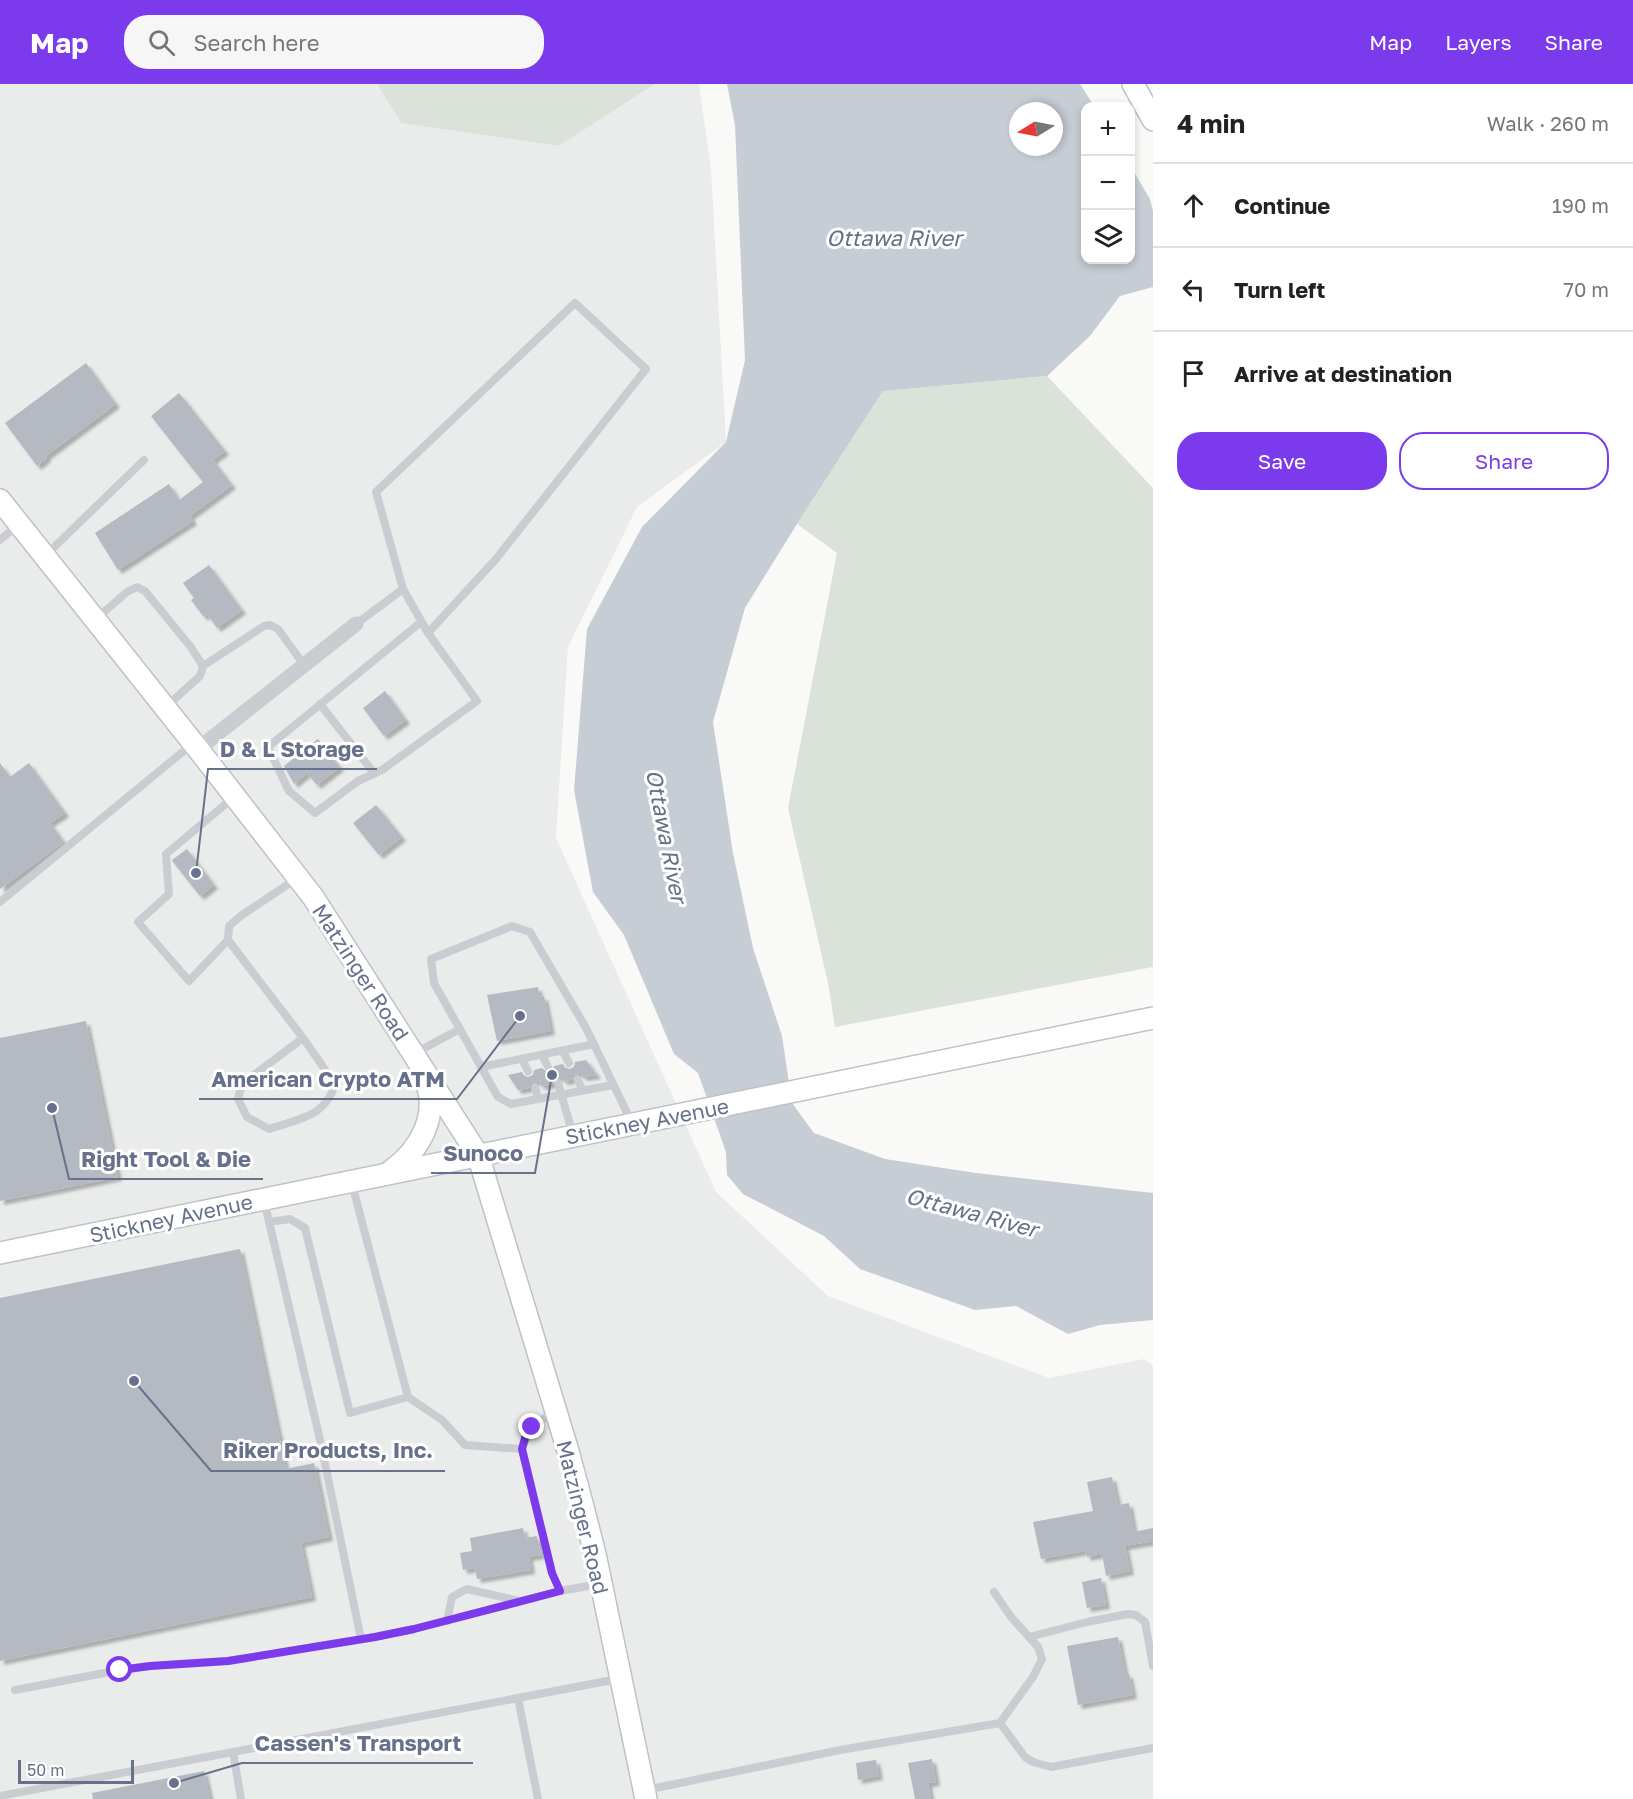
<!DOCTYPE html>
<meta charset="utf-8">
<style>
body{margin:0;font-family:"Golos Text",sans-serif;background:#f6f6f6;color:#222}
.controls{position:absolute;right:18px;top:18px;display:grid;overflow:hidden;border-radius:12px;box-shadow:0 3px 9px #0003}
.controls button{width:54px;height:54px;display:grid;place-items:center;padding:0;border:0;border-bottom:2px solid #e0e0e0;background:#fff;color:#222;font:30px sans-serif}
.compass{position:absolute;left:1009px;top:18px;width:54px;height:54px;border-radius:50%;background:#fff;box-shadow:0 3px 9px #0003;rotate:260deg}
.scale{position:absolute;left:18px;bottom:15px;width:116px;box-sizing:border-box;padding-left:6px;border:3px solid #67718b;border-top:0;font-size:16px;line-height:21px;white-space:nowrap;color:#67718b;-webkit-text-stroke:4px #fff;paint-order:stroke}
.stop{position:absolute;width:18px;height:18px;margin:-14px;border:4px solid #7c3aed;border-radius:50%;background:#fff}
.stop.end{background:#7c3aed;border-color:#fff;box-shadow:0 2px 6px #0008}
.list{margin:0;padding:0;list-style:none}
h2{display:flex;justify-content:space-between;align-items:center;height:78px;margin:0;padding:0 24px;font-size:26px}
h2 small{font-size:20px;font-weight:400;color:#767676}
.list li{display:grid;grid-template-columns:39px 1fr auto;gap:18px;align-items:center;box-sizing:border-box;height:84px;padding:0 24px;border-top:2px solid #e0e0e0}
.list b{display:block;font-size:22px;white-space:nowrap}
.list em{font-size:20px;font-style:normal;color:#767676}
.actions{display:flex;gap:12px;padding:18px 24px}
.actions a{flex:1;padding:14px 0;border:2px solid #7c3aed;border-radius:24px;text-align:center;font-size:21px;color:#7c3aed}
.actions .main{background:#7c3aed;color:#fff}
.icon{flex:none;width:33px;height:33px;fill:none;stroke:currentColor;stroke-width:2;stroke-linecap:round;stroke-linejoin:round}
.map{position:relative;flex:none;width:1153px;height:1715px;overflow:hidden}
header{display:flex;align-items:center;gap:36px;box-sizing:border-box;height:84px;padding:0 30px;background:#7c3aed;color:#fff}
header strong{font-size:28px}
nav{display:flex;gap:33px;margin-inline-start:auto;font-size:21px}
.search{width:420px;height:54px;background:#f6f6f6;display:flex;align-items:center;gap:15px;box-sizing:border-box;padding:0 21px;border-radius:24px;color:#767676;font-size:22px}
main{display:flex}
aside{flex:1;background:#fff}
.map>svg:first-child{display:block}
.built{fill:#eaebeb}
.green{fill:#dae2d9}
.water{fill:#c7cdd5;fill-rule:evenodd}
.building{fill:#b4b9c2;filter:url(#shadow)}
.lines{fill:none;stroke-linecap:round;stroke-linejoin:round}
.secondary-casing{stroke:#bec1c8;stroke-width:24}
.lane{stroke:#caccd1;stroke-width:8}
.street{stroke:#caccd1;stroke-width:15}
.secondary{stroke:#fff;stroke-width:21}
.route{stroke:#7c3aed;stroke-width:8}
.labels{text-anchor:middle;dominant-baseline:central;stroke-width:6;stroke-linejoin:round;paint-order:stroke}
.street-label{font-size:21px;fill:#67718b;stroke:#fff}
.water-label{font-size:22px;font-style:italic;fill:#637385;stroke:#fff}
.leader{fill:none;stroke:#67718b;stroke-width:2}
.callout-dot{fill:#67718b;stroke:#fff;stroke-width:2}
.callout-label{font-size:22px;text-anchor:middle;font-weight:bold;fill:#67718b;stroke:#fff;stroke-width:6;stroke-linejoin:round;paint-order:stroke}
</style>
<header>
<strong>Map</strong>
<div class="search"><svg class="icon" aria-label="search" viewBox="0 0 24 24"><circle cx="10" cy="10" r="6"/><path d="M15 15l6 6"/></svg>Search here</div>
<nav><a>Map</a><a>Layers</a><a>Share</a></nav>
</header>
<main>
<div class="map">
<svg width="1153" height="1715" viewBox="0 0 1153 1715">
<defs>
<filter id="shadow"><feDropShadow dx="4" dy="4" stdDeviation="1.5" flood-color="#0004"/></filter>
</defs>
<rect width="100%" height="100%" fill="#f9faf8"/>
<polygon class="built" points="0,0 377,0 401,39 559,62 655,0 699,0 711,84 726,358 637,423 568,563 556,754 716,1108 828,1212 1049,1294 1144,1275 1153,1282 1153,1715 0,1715"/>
<g class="green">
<polygon points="377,0 655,0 559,62 401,39"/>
<polygon points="1047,292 1153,404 1153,883 835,943 828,899 788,724 837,469 797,440 883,307"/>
</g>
<path class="water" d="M 727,0 L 1080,0 L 1094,22 L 1086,22 L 1086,176 L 1130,176 L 1131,83 L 1150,115 L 1153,127 L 1153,203 L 1120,212 L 1090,252 L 1047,292 L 883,307 L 797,440 L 745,524 L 713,638 L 733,769 L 753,864 L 782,952 L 792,1019 L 814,1049 L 885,1075 L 976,1089 L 1153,1109 L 1153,1236 L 1100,1241 L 1068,1250 L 1016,1222 L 975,1226 L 860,1185 L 824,1152 L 743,1110 L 727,1091 L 726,1068 L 698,989 L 674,970 L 624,851 L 593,808 L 574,706 L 587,545 L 642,443 L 726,358 L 745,276 L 735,41 ZM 1018,27 L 1054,27 L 1054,63 L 1018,63 Z"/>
<g class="building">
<polygon points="86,279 116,320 46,372 47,374 37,382 5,339"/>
<polygon points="179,309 225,367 213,376 232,401 190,432 193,437 118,486 95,449 169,400 179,416 203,398 151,332"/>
<polygon points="209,481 242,526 217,544 207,530 204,533 191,516 194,514 183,499"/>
<polygon points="385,607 406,636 384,652 363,624"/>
<polygon points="318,655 340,683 317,701 307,689 294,700 284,682"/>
<polygon points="0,679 10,693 29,679 65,729 50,739 64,758 0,805"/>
<polygon points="376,721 402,753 379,771 353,739"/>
<polygon points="187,765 214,801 200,812 173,778 172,776"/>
<polygon points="538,903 539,913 544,912 551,947 497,957 487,911"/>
<polygon points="86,937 118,1093 0,1117 0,954"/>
<polygon points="586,976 597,991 583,993 581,990 577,989 572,991 571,996 564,997 562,994 557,993 553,995 552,1000 541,1002 539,998 534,997 530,999 529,1004 518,1006 508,991 522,988 524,992 528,993 533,991 534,986 542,984 548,989 553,987 554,982 563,980 565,984 569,985 574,983 575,978"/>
<polygon points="240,1165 286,1385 314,1379 329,1453 301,1459 312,1513 0,1577 0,1214"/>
<polygon points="1112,1393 1118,1421 1129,1419 1134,1448 1153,1444 1153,1457 1125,1462 1130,1487 1106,1492 1102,1470 1087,1473 1085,1467 1041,1475 1033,1438 1093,1427 1087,1398"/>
<polygon points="523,1444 525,1454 537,1452 539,1462 541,1471 529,1473 531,1486 477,1495 475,1484 463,1486 460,1469 472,1467 470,1454"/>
<polygon points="1101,1494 1106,1521 1087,1524 1082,1498"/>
<polygon points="1118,1553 1125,1590 1129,1590 1133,1611 1078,1621 1067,1562"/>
<polygon points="932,1675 936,1698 928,1699 931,1715 915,1715 908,1679"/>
<polygon points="876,1676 879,1692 858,1696 856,1679"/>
<polygon points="204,1687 210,1715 93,1715 92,1709"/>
</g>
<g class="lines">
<g class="secondary-casing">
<g id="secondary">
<polyline points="1133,0 1153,36"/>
<polyline points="0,416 198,665 313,813 478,1071 568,1367 582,1419 595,1470 646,1715"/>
<path d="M 391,1087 C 420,1066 440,1031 425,995"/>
<polyline points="0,1169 1153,934"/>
</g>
</g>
<g class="lane">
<polyline points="0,456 18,441"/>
<polyline points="46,471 144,376"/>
<polyline points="403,505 428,549 477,617 382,686 358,697 315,729 289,707 268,663 421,538"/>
<polyline points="97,534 127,508 137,503 145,507 190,562 203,582 200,592 167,622"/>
<polyline points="356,540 403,505 376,408 575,219 646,285 496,475 428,549"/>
<polyline points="203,582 264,542 270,541 278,545 304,581"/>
<polyline points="320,620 374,689"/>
<polyline points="234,713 166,770 169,810 138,838 189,897 228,856 229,842 242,831 296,795"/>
<polyline points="0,818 191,661"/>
<path d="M 228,856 L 303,954 L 335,1000 C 326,1033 298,1035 269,1045 L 247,1033 L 238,1015 L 242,1000 L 303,954"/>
<polyline points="563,967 569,979"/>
<polyline points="415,969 460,945"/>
<polyline points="542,971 548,983"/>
<polyline points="522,975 528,987"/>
<polyline points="481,983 594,960"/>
<polyline points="577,995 583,1006"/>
<polyline points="558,999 573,1051"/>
<polyline points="613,1001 511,1020 498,1013 434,899 431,875 512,842 530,848 586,944 632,1039"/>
<polyline points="535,1003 538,1015"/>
<polyline points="352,1100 408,1313 442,1336 465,1361 522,1365"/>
<polyline points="264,1116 321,1360 361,1555"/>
<polyline points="269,1138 290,1135 305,1144 350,1329 408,1313"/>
<path d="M 555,1326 C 538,1339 529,1344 522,1365 L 552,1489 L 560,1507"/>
<polyline points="447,1537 452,1513 467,1505 519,1517"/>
<polyline points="1029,1553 1087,1538 1128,1530 1136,1531 1145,1538 1153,1582"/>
<polyline points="15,1606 120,1586 150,1582 228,1577 375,1553 414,1545 560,1507 599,1500"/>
<polyline points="518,1614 538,1715"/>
<polyline points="1000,1639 1025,1673 1033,1678 1051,1683 1153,1664"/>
<polyline points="646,1706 840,1666 1000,1639 1033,1593 1042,1575 1038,1563 1011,1533 994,1508"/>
<polyline points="0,1712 233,1668"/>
<polyline points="241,1715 233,1668 618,1595"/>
</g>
<polyline class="street" points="198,665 356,540"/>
<use href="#secondary" class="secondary"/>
</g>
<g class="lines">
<polyline class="route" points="120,1586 150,1582 228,1577 375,1553 414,1545 560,1507 552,1489 522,1365 525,1354 532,1343"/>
</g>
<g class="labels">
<g class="street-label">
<text transform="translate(361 888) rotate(57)">Matzinger Road</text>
<text transform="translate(647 1037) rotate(-11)">Stickney Avenue</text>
<text transform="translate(171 1134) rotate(-12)">Stickney Avenue</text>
<text transform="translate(583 1433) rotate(76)">Matzinger Road</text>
</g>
<g class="water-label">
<text x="894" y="153">Ottawa River</text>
<text transform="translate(667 752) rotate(79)">Ottawa River</text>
<text transform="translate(972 1128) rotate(15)">Ottawa River</text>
</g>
</g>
<path class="leader" d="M196 789L208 685H377M520 932L457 1015H199M552 991L535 1089H431M52 1024L69 1095H263M134 1297L211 1387H445M174 1699L242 1679H473"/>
<g class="callout-dot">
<circle cx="196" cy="789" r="6"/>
<circle cx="520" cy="932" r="6"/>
<circle cx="552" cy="991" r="6"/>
<circle cx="52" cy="1024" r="6"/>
<circle cx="134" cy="1297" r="6"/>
<circle cx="174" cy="1699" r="6"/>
</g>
<g class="callout-label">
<text x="292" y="673">D &amp; L Storage</text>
<text x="328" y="1003">American Crypto ATM</text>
<text x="483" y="1077">Sunoco</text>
<text x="166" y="1083">Right Tool &amp; Die</text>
<text x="328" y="1374">Riker Products, Inc.</text>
<text x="358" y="1667">Cassen's Transport</text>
</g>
</svg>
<div class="controls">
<button>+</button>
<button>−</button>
<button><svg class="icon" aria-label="layers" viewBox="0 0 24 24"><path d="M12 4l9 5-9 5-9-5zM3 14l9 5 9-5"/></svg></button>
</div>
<svg class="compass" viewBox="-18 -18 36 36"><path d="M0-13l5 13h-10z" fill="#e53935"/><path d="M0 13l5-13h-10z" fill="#767676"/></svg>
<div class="scale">50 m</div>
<div class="stop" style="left:120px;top:1586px"></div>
<div class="stop end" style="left:532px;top:1343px"></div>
</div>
<aside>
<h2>4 min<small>Walk · 260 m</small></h2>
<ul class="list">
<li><svg class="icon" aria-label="ahead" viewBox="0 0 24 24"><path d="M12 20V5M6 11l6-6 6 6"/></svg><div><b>Continue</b></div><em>190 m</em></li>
<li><svg class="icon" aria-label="left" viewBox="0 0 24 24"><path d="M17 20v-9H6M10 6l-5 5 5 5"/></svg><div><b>Turn left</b></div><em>70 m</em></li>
<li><svg class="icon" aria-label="arrive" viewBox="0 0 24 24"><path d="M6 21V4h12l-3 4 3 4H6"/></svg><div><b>Arrive at destination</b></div></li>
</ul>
<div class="actions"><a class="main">Save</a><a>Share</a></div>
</aside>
</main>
